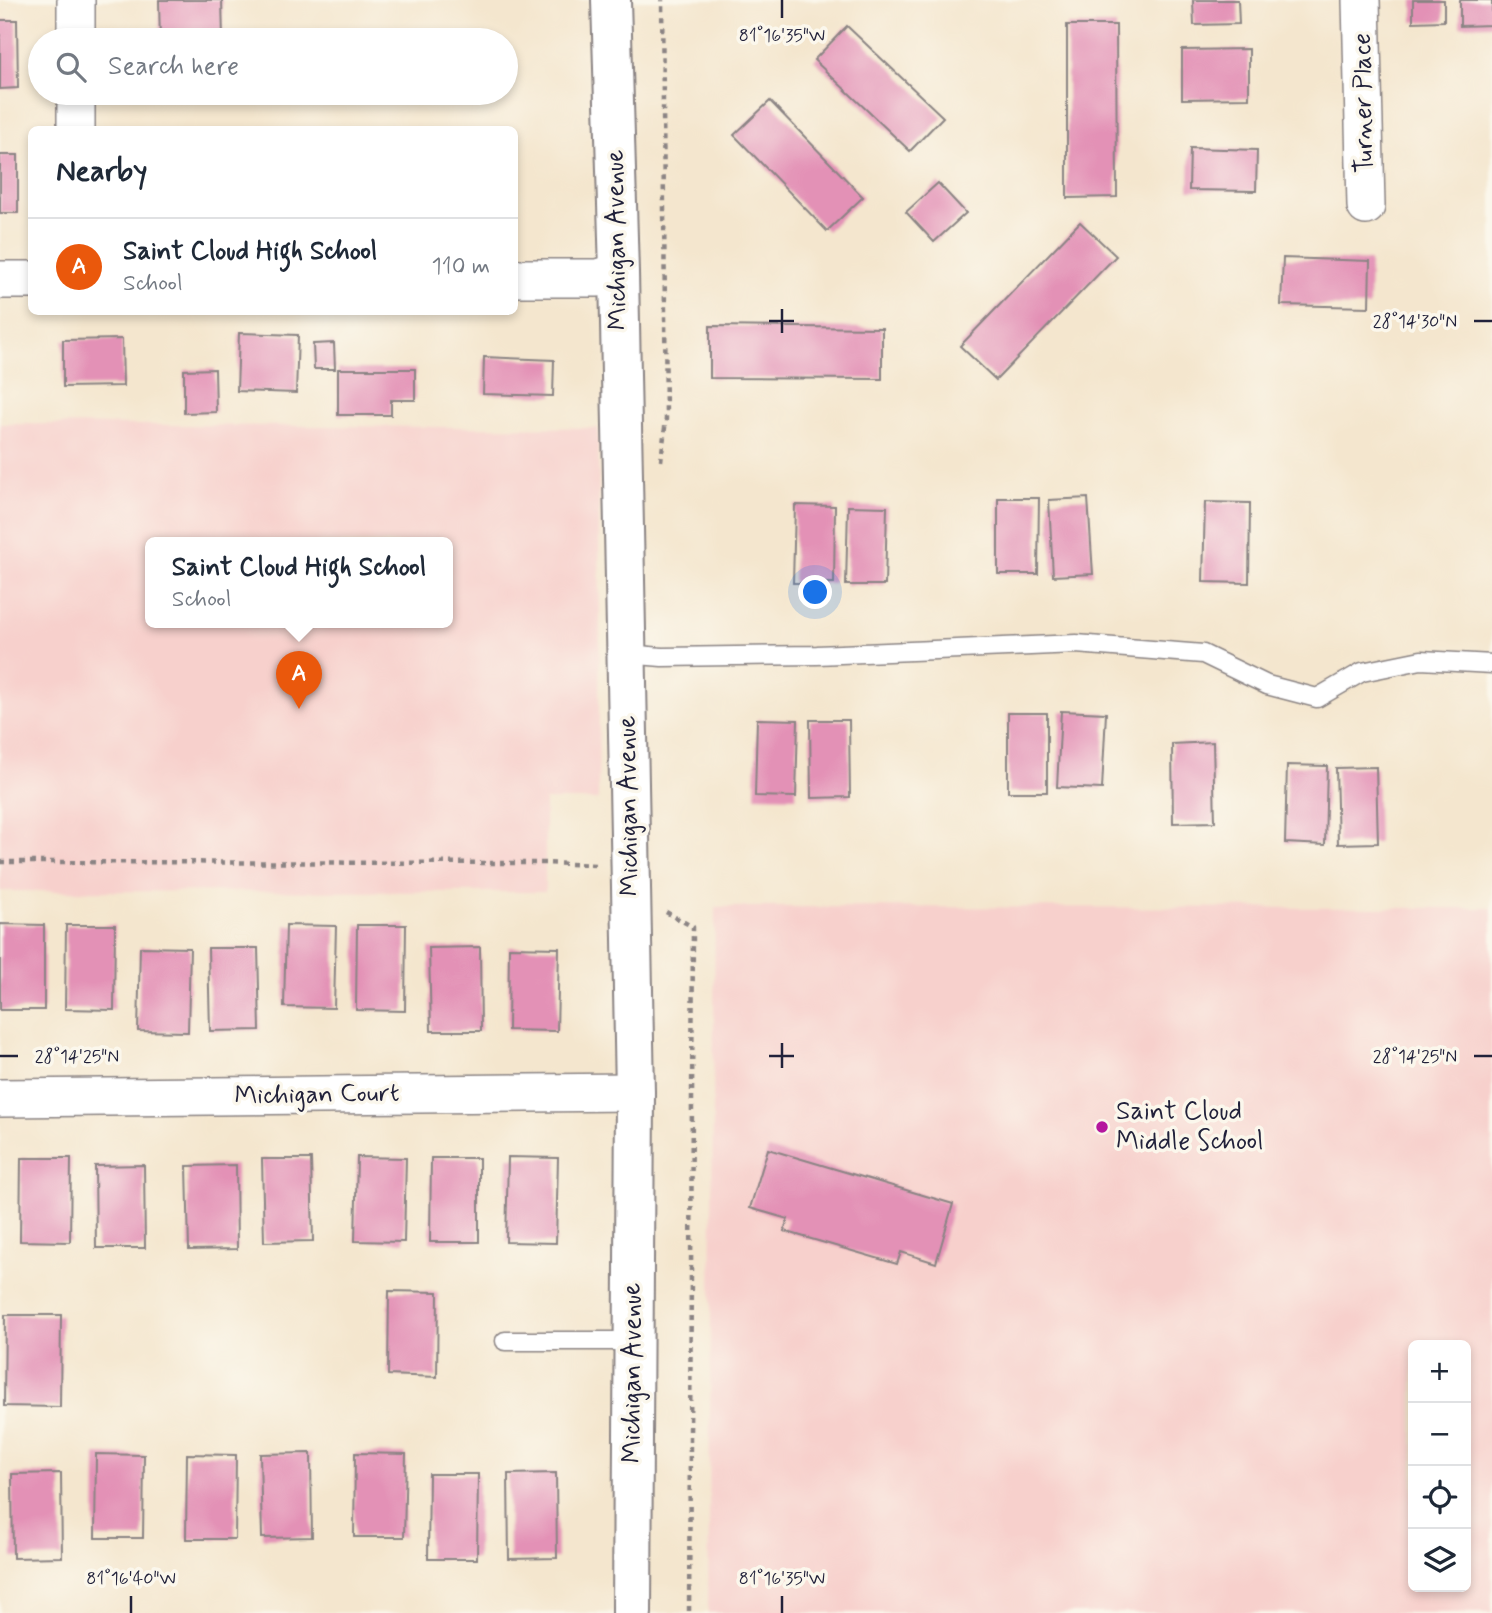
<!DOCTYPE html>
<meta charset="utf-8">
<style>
body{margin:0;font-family:Mynerve,sans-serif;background:#f2f2f3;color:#1f2937}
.controls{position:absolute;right:21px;bottom:21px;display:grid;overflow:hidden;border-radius:10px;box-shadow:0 4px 10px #0003}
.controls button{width:63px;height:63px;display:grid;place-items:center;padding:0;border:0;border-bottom:2px solid #e0e1e3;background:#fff;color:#1f2937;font:35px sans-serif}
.you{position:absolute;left:816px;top:593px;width:24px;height:24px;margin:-18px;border:5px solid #fff;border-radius:50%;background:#1a73e8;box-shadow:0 0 0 10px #1a73e833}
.badge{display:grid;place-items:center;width:46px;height:46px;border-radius:50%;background:#ea580c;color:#fff;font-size:23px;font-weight:700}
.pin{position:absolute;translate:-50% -58px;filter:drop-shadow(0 2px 4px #0008)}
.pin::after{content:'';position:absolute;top:37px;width:24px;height:21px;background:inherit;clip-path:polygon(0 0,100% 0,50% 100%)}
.popup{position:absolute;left:145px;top:537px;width:308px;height:91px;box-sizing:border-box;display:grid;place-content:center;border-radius:10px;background:#fff;filter:drop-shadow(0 2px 5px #0005);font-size:23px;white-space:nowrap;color:#747a83}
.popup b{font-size:26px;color:#1f2937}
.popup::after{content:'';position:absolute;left:50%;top:100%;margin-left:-14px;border:14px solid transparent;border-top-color:#fff}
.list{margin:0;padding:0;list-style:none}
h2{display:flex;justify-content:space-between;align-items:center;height:91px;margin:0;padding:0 28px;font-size:30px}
h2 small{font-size:23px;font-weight:400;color:#747a83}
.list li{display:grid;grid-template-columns:46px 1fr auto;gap:21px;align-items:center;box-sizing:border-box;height:98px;padding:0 28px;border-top:2px solid #e0e1e3}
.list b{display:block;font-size:26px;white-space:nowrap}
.list p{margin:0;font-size:23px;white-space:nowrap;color:#747a83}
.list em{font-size:23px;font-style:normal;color:#747a83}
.icon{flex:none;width:38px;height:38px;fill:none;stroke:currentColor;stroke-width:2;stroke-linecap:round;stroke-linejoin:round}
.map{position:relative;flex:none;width:1492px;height:1613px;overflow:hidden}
.search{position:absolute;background:#fff;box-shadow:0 4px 10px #0003;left:28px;top:28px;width:490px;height:77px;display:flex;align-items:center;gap:18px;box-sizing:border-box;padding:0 24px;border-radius:38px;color:#747a83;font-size:26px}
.panel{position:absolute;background:#fff;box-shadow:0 4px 10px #0003;left:28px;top:126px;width:490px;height:189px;border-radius:10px}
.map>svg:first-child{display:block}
.built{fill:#f7d0cc;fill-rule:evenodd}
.building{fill:#e391b6}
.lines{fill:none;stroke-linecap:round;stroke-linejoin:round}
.service-casing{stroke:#8b8484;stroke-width:21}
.minor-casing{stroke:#8b8484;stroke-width:40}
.tertiary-casing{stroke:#8b8484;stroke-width:42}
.path{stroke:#8b8484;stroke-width:4.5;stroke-dasharray:5 5;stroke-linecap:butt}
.service{stroke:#fff;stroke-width:18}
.minor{stroke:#fff;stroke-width:37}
.tertiary{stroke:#fff;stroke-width:38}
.ticks{fill:none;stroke:#22223b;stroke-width:2.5}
.poi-dot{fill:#b5179e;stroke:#fbf7ec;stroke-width:2.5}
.labels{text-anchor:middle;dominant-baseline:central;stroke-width:7;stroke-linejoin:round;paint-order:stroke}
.street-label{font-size:26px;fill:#22223b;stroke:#fbf7ec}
.poi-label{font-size:26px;fill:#22223b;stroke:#fbf7ec;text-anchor:start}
.ticks-label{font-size:18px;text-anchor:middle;fill:#22223b;stroke:#fbf7ec;stroke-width:7;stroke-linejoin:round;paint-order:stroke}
</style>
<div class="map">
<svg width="1492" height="1613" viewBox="0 0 1492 1613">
<rect width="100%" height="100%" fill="#fbf7ec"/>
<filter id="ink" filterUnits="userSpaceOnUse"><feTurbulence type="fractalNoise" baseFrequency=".0143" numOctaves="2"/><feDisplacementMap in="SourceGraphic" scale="14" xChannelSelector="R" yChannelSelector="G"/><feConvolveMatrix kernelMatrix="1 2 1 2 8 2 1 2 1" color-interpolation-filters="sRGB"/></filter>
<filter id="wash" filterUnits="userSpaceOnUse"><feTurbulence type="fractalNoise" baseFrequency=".00686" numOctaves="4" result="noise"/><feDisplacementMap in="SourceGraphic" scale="28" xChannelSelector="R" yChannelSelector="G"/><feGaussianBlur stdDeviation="1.57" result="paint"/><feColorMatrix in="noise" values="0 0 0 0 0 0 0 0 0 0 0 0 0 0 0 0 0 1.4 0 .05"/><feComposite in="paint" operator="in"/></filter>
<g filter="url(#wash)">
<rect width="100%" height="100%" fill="#f4e6ce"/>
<g class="built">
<path d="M 0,424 L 598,428 L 600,619 L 598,800 L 545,800 L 545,892 L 0,891 ZM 150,543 L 448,543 L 448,623 L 150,623 Z"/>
<path d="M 715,907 L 1492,908 L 1492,1613 L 708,1613 ZM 1413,1345 L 1466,1345 L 1466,1587 L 1413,1587 Z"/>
</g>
<g id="blocks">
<g class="building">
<polygon points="159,0 222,0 223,40 160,40"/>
<polygon points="1193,0 1238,0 1239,24 1194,25"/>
<polygon points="1413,0 1444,0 1444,21 1413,22"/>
<polygon points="1460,0 1492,0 1492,25 1460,26"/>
<polygon points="0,20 17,20 18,88 0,89"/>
<polygon points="1067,25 1116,25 1117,197 1067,198"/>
<polygon points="847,26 943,117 910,151 814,60"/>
<polygon points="1249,49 1249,98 1182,99 1182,50"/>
<polygon points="770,101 863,197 827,231 734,135"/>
<polygon points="1190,148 1257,150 1256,191 1189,190"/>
<rect x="0" y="155" width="18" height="58"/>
<polygon points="938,183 966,213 934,242 906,212"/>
<polygon points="1080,222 1116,256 996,380 960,346"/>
<polygon points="1283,258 1370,261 1369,307 1281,305"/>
<polygon points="710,326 882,328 882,379 710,378"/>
<polygon points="239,333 298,335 296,393 237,391"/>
<polygon points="122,339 123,386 63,387 63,340"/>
<polygon points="334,343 335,369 314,369 313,344"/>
<polygon points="484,357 554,360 553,396 483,394"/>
<polygon points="215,369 216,412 184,413 184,370"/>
<polygon points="338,369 415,369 415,400 391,400 391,415 338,415"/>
<polygon points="998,498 1039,498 1038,574 998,574"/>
<polygon points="1088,498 1093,574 1053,576 1049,500"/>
<polygon points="1205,502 1250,503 1249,583 1203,582"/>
<polygon points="795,505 835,506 834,583 793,583"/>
<polygon points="848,506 887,507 885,585 846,585"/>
<polygon points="1061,711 1106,713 1102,789 1057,787"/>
<rect x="1008" y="713" width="39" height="79"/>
<polygon points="757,719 798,720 796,797 755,796"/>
<polygon points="810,720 849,720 850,797 811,798"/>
<polygon points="1213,742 1215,822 1173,823 1172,744"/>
<polygon points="1287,765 1327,766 1325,845 1285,843"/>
<polygon points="1376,767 1378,843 1338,844 1336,768"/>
<polygon points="0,924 44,925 44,1010 0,1010"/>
<polygon points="66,925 115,925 114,1010 65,1009"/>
<polygon points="286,925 336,926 334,1008 284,1007"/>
<polygon points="357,925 406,925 405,1011 356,1010"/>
<polygon points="140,947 190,948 188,1032 138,1031"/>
<polygon points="480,947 481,1031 431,1031 429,948"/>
<polygon points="509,947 559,948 557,1031 508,1030"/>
<polygon points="208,948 258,948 260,1030 210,1031"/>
<polygon points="768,1149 953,1204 936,1263 901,1252 897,1264 784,1231 788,1219 750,1208"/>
<polygon points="357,1157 406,1158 404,1242 355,1241"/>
<polygon points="508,1157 558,1158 556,1243 506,1242"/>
<polygon points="21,1158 71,1158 70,1242 20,1241"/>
<polygon points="431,1158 479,1158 479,1242 430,1242"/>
<polygon points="262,1159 311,1159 313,1241 264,1242"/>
<polygon points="144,1165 145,1248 96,1248 95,1166"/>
<polygon points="236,1165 237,1249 189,1250 187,1166"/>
<polygon points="389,1291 438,1292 437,1377 388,1375"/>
<polygon points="5,1315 61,1315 60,1407 4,1406"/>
<polygon points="311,1453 312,1537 262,1538 260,1454"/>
<polygon points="355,1453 406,1454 404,1537 354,1537"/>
<polygon points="96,1454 144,1455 143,1538 95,1538"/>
<polygon points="187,1454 236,1455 235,1539 186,1539"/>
<polygon points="61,1473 62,1557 13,1558 12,1474"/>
<polygon points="556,1473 557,1558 509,1559 508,1474"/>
<polygon points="429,1474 478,1474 477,1559 428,1559"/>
</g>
</g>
</g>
<g filter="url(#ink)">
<use href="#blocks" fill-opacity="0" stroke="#8b8484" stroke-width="2"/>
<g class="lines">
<g class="service-casing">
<g id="service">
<polyline points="626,654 662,657 817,655 1076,644 1203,654 1267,685 1317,698 1362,672 1421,660 1492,664"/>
<polyline points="505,1341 633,1341"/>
</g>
</g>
<g class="minor-casing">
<g id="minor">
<polyline points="76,0 76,40"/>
<polyline points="1361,0 1366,206"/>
<polyline points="76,93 76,130"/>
<polyline points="514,278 598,278 619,272"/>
<polyline points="0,280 32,280"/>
<polyline points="0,1098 635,1092"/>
</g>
</g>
<g class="tertiary-casing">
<polyline id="tertiary" points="611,0 619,272 635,1092 632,1613"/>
</g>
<g class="path">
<polyline points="661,461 666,419 662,0"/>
<polyline points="0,862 545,863 598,865"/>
<polyline points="666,912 693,927 689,1613"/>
</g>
<use href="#service" class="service"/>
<use href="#minor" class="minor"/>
<use href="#tertiary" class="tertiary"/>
</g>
</g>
<path class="ticks" d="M 782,0 L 782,18M 782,309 L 782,333M 769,321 L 794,321M 1474,321 L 1492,321M 782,1043 L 782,1068M 0,1056 L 18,1056M 769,1056 L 794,1056M 1474,1056 L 1492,1056M 131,1596 L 131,1613M 782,1596 L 782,1613"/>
<circle class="poi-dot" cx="1102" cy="1127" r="7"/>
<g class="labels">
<g class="street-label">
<text transform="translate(1364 103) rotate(-91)">Turner Place</text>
<text transform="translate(617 240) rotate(-91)">Michigan Avenue</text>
<text transform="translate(629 806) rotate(-91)">Michigan Avenue</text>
<text transform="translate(317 1095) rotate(-1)">Michigan Court</text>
<text transform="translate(633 1373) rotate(-90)">Michigan Avenue</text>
</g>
<g class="poi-label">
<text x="1116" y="1112">Saint Cloud<tspan x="1116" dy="30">Middle School</tspan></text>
</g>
</g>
<g class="ticks-label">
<text x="782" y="41">81°16'35"W</text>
<text x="1415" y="327">28°14'30"N</text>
<text x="77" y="1062">28°14'25"N</text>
<text x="1415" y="1062">28°14'25"N</text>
<text x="131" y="1584">81°16'40"W</text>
<text x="782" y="1584">81°16'35"W</text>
</g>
</svg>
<div class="controls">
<button>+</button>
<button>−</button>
<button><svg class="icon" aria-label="locate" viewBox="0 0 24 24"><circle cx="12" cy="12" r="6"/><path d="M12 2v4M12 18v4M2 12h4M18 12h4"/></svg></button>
<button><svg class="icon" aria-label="layers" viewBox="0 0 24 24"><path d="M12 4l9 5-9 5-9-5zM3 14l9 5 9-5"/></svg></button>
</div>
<div class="you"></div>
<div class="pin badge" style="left:299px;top:709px">A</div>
<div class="popup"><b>Saint Cloud High School</b>School</div>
<div class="search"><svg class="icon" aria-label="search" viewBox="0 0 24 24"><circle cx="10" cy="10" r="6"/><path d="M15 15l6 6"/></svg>Search here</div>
<section class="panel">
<h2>Nearby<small></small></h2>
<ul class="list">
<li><span class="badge">A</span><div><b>Saint Cloud High School</b><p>School</p></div><em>110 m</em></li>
</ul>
</section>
</div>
